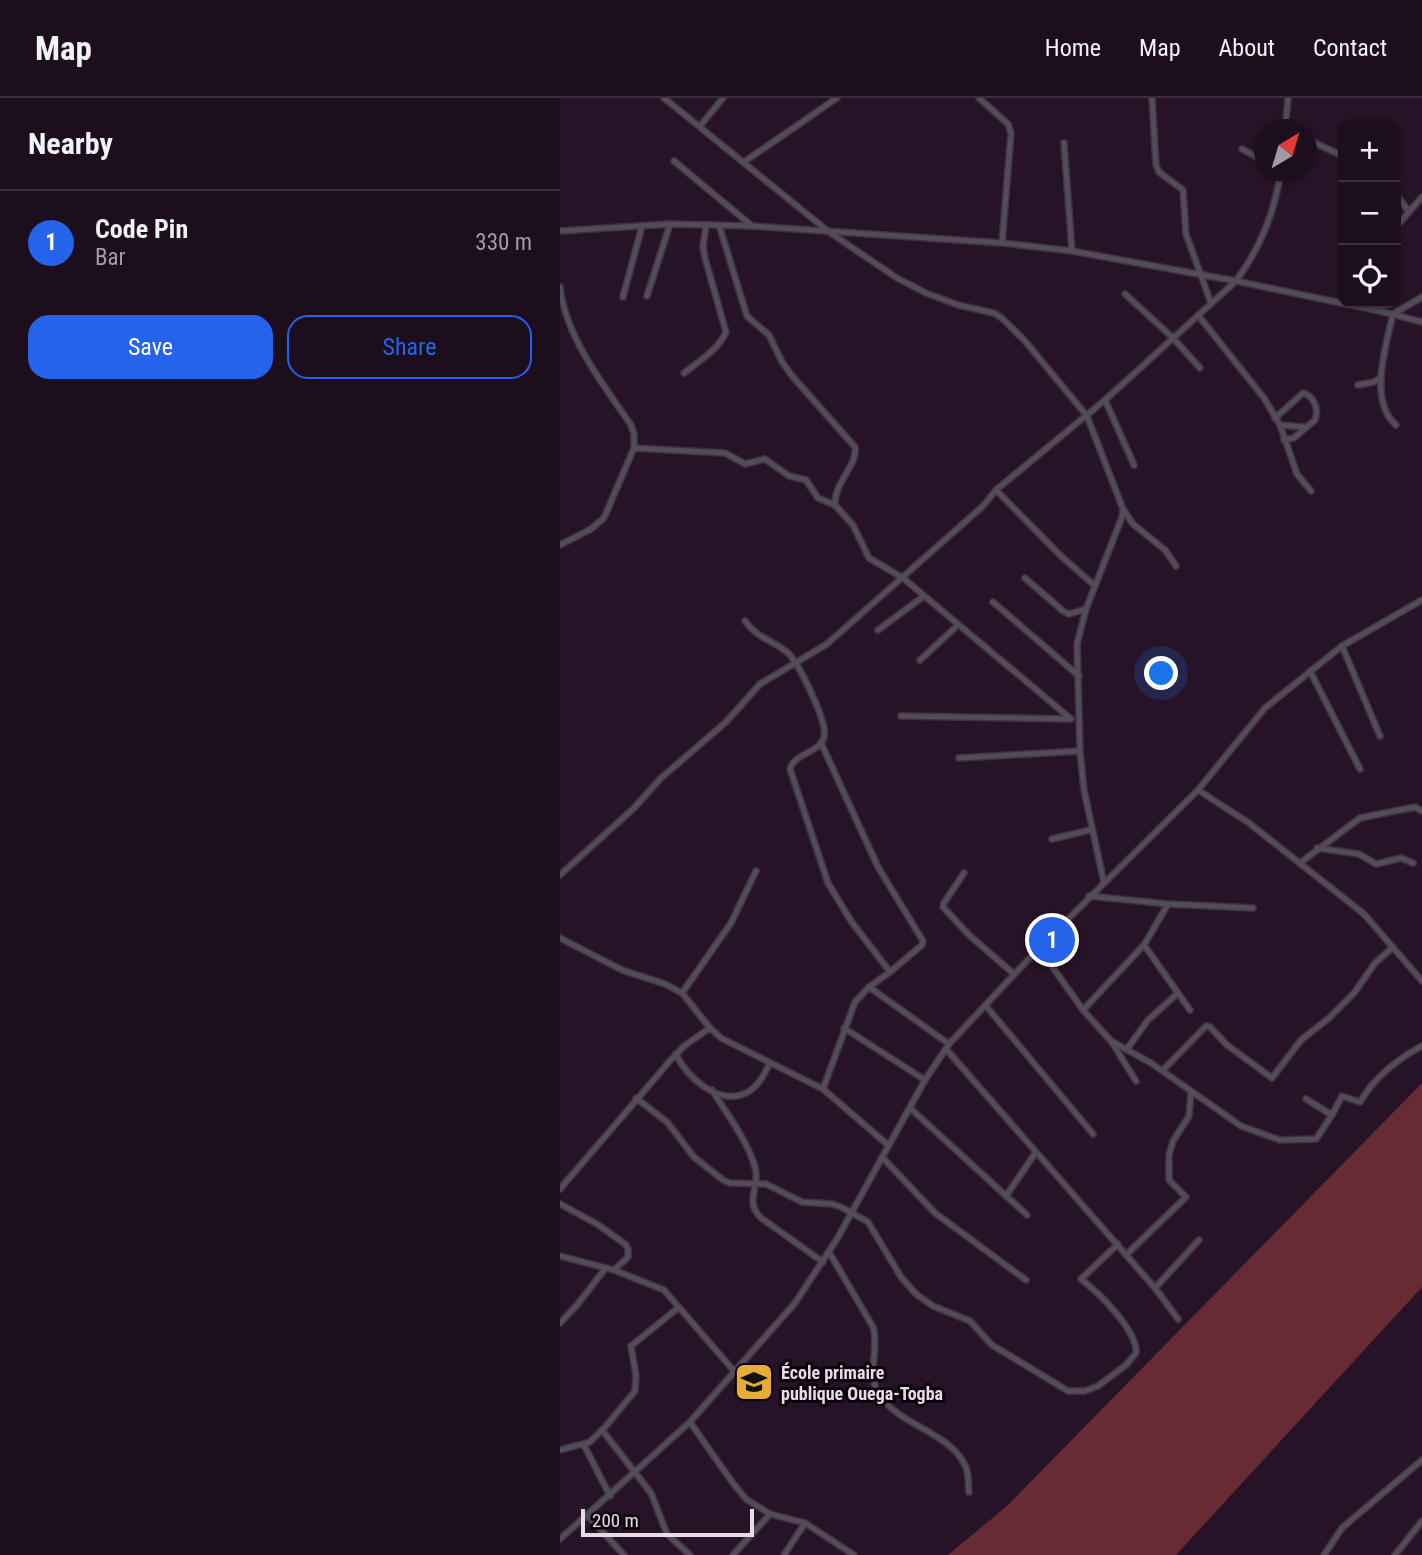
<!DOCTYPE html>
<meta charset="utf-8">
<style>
body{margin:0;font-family:"Roboto Condensed",sans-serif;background:#2a1c2a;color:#f1f3f6}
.controls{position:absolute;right:21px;top:21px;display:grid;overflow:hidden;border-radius:14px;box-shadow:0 2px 5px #0004}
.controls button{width:63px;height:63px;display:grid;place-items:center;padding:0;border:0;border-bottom:2px solid #3b2e3b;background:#1d0e1d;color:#f1f3f6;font:35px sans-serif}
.compass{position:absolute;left:694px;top:21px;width:63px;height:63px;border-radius:50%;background:#1d0e1d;box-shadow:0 2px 5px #0004;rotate:38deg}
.scale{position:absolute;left:21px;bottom:18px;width:173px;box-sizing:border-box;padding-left:7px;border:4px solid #e9dbe8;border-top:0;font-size:19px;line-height:24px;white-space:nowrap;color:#e9dbe8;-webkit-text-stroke:5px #0b040b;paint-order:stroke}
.you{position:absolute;left:602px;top:576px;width:24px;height:24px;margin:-18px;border:5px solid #fff;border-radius:50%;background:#1a73e8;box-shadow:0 0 0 10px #1a73e833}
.badge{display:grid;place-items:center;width:46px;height:46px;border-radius:50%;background:#2563eb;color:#fff;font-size:23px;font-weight:700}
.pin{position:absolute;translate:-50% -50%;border:4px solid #fff;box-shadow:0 2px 7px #0006}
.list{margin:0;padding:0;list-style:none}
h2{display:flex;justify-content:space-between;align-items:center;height:91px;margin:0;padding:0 28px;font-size:30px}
h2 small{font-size:23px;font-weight:400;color:#a09ca4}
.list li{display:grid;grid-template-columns:46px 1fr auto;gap:21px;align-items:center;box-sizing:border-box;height:105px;padding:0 28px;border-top:2px solid #3b2e3b}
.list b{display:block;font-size:26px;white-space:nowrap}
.list p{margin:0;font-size:23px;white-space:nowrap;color:#a09ca4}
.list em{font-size:23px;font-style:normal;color:#a09ca4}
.actions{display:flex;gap:14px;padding:21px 28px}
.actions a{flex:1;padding:16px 0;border:2px solid #2563eb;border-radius:21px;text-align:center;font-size:24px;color:#2563eb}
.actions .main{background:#2563eb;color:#fff}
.icon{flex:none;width:38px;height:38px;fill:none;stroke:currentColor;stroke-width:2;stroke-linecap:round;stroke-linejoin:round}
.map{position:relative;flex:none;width:862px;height:1457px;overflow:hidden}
header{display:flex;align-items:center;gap:42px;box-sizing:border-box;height:98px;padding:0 35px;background:#1d0e1d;border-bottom:2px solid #3b2e3b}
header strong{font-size:33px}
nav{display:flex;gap:38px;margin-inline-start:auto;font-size:24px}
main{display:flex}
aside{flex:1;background:#1d0e1d}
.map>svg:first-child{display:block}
.green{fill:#682a33}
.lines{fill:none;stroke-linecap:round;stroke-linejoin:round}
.minor-casing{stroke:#422f42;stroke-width:8}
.minor{stroke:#514c58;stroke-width:5}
.labels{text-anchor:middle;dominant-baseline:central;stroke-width:6;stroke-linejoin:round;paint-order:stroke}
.poi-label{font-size:18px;font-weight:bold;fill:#e9dbe8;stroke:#0b040b;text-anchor:start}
</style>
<header>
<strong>Map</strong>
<nav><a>Home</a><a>Map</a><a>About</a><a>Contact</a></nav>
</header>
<main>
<aside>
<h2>Nearby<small></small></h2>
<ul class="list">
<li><span class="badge">1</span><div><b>Code Pin</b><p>Bar</p></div><em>330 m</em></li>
</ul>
<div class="actions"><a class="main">Save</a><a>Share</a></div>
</aside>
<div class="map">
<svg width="862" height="1457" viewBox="0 0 862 1457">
<rect width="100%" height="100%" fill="#271327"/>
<polygon class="green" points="862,985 862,1189 616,1457 388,1457 447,1408"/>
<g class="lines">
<g class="minor-casing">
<g id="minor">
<polyline points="104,0 269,134 337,180 366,195 398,207 434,215 442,220 465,243 527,318 563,411 573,426 605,452 616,468"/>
<polyline points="419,0 448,26 451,35 442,145"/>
<polyline points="592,0 596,67 599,74 623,92 626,136 651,205"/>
<polyline points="140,28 163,0"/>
<polyline points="725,32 728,0"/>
<polyline points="746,41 783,58"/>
<polyline points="504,45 512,153"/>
<polyline points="682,51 704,63"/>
<polyline points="114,63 192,128"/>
<polyline points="184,64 277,0"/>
<polyline points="836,96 849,114"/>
<path d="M 159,127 L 187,218 L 209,237 L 222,264 L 233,279 L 295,349 C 298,367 274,384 275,407"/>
<polyline points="836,129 862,99"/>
<polyline points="0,133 110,126 192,128 442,145 512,153 676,183 824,214 862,224"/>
<path d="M 0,189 C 6,240 43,286 71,327 L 74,336 L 74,350 L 44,420 L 31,431 L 0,447"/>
<polyline points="565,196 613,240 640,270"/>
<polyline points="87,198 110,126"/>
<polyline points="63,199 82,128"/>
<polyline points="638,217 704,300 720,327 737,376 751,393"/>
<path d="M 124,275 C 138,264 159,251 166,234 L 145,160 L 143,149 L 146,127"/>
<polyline points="798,287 814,284 820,280"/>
<polyline points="545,302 574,367"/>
<path d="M 715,320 L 743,295 C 754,298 759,311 755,322 L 734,340 L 724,342"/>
<polyline points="720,327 744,329"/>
<path d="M 836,327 C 808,303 826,247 833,216 L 862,199"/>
<polyline points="74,350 165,355 185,366 205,361 229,378 246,382 258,400 275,407 293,427 309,460 343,480 511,621"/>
<polyline points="436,392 501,458 535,488"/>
<polyline points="465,480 503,513 509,516 526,511"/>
<polyline points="433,504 519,578"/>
<path d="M 185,523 C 198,541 213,542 228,555 C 239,565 268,625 264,639 C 260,655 234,655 230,671 L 268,785 L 291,823 L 330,874"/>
<polyline points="318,532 364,498"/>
<polyline points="782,548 820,638"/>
<polyline points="360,562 398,527"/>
<polyline points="750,573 800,671"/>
<polyline points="341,618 509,621"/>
<polyline points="261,645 318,769 363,843 362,847 330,874 309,889 295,904 263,991"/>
<polyline points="399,660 520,653"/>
<polyline points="638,692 689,725 804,816 862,883"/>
<polyline points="492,741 530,732"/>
<polyline points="757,750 799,756 816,766 841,760 853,765"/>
<polyline points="740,765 800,720 855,709 862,713"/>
<polyline points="404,775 384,805 383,809 409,837 454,876"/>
<path d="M 0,777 L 74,710 L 100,681 L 166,624 L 200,586 L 267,546 L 423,408 L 436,392 L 545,302 L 676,183 C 701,149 714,115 721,74"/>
<polyline points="544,785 524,692 520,653 517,546 526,511 562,419 563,411"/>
<polyline points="529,798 608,806 693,810"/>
<polyline points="0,840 62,872 105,886 122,895 150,930 161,940 263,991 328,1047"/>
<polyline points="584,847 630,912"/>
<polyline points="479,850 523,912 551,943 576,983"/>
<polyline points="309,889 389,946"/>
<polyline points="122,895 171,825 196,773"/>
<polyline points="426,908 533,1036"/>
<polyline points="523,912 584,847 608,806"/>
<polyline points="284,930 365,982"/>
<polyline points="551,943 591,965 681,1028 720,1042 756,1041 772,1017"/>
<polyline points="386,951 595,1190 618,1221"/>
<polyline points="567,951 588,922 618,895"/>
<path d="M 116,956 C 126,979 159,1008 186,995 C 198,989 204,977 210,965"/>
<polyline points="603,972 646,928 650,929 667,947 712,980 741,942 769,920 794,895 815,865 833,849"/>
<path d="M 152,992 C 167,1016 187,1042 195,1069 C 201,1091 183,1101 201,1120 L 263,1164"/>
<path d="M 76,1000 L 107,1024 L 134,1059 L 163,1082 L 170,1085 L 206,1086 L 242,1104 L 272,1106 L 281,1109 L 308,1124 L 341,1179 L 356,1196 L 373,1208 L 410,1223 L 432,1247 L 508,1293 L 525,1293 L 538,1288 L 566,1267 L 576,1255 C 578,1233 538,1194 521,1181 L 558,1146"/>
<path d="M 746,1001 L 772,1017 L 782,998 L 800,1004 C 814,980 838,961 862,948"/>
<polyline points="350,1010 467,1117"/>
<polyline points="322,1059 375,1115 466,1182"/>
<polyline points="0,1091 109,964 124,948 150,930"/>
<polyline points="446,1098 476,1054"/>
<polyline points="0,1106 37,1126 65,1146 68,1151 68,1159 54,1172"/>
<path d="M 269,1154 L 313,1229 C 320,1252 305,1277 320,1298 C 341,1328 389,1334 405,1367 C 409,1374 408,1386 409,1394"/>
<polyline points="566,1157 626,1099 609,1082 609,1057 613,1043 629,1018 631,994"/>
<polyline points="0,1158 54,1172 104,1192 174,1273"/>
<polyline points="595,1190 639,1142"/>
<polyline points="0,1225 17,1207 45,1171"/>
<polyline points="130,1324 172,1384 186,1401 210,1416 245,1425 294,1457"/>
<polyline points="42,1332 91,1395 107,1436 130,1457"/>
<polyline points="24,1347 50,1398"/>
<polyline points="0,1352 30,1344 46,1328 75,1293 76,1278 71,1248 118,1210"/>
<polyline points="27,1417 64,1457"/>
<polyline points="0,1441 130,1324 235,1205 277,1141 365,982 389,946 479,850 638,692 705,610 782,548 862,502"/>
<polyline points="173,1457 210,1416"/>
<polyline points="224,1457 245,1425"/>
<polyline points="764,1457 782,1430 862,1362"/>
<polyline points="835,1457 862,1423"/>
</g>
</g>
<use href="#minor" class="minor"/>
</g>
<defs>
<g id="school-square" transform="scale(2.0125)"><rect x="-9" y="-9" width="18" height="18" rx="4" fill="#e5ad35" stroke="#0b040b"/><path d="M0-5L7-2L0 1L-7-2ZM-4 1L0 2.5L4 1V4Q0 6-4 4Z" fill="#111"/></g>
</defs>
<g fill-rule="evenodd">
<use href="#school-square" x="194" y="1284"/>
</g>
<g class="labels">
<g class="poi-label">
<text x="221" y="1274">École primaire<tspan x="221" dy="21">publique Ouega-Togba</tspan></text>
</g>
</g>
</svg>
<div class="controls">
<button>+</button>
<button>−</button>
<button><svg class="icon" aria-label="locate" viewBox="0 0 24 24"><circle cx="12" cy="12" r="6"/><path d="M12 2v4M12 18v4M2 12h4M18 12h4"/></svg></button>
</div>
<svg class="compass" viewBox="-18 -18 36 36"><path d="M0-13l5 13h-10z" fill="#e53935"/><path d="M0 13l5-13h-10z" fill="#a09ca4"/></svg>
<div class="scale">200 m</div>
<div class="you"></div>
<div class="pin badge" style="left:492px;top:842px">1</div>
</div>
</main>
